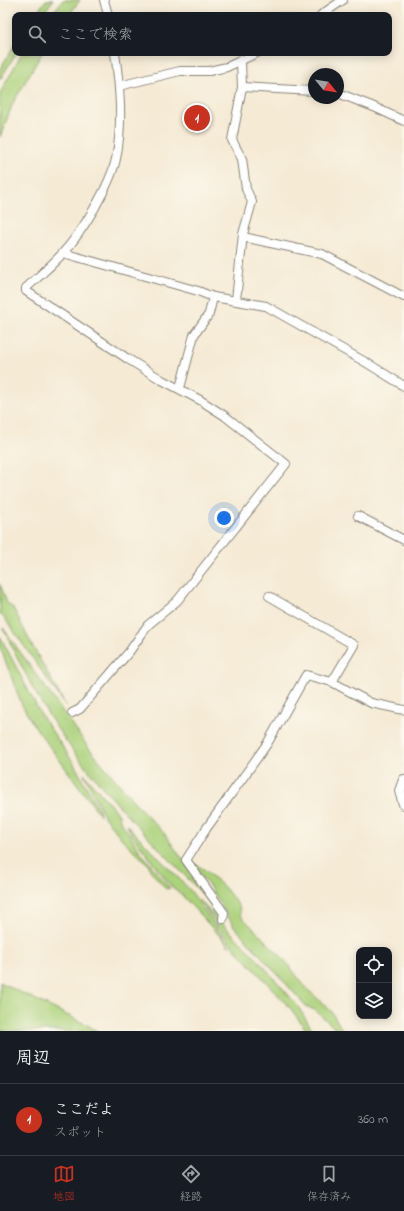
<!DOCTYPE html>
<html lang="ja">
<meta charset="utf-8">
<style>
body{margin:0;font-family:"Indie Flower","Klee One",sans-serif;background:#20242c;color:#f1f3f6}
.controls{position:absolute;right:12px;bottom:12px;display:grid;overflow:hidden;border-radius:8px;box-shadow:0 2px 10px #0003}
.controls button{width:36px;height:36px;display:grid;place-items:center;padding:0;border:0;border-bottom:1px solid #363941;background:#171b24;color:#f1f3f6;font:20px sans-serif}
.compass{position:absolute;left:308px;top:68px;width:36px;height:36px;border-radius:50%;background:#171b24;box-shadow:0 2px 10px #0003;rotate:120deg}
.you{position:absolute;left:224px;top:518px;width:14px;height:14px;margin:-10px;border:3px solid #fff;border-radius:50%;background:#1a73e8;box-shadow:0 0 0 6px #1a73e833}
.badge{display:grid;place-items:center;width:26px;height:26px;border-radius:50%;background:#c8321e;color:#fff;font-size:13px;font-weight:700}
.pin{position:absolute;translate:-50% -50%;border:2px solid #fff;box-shadow:0 1px 4px #0006}
.list{margin:0;padding:0;list-style:none}
h2{display:flex;justify-content:space-between;align-items:center;height:52px;margin:0;padding:0 16px;font-size:17px}
h2 small{font-size:13px;font-weight:400;color:#9ea1a6}
.list li{display:grid;grid-template-columns:26px 1fr auto;gap:12px;align-items:center;box-sizing:border-box;height:72px;padding:0 16px;border-top:1px solid #363941}
.list b{display:block;font-size:15px;white-space:nowrap}
.list p{margin:0;font-size:13px;white-space:nowrap;color:#9ea1a6}
.list em{font-size:13px;font-style:normal;color:#9ea1a6}
.icon{flex:none;width:22px;height:22px;fill:none;stroke:currentColor;stroke-width:2;stroke-linecap:round;stroke-linejoin:round}
.map{position:relative;flex:none;width:404px;height:1031px;overflow:hidden}
.search{position:absolute;background:#171b24;box-shadow:0 2px 10px #0003;left:12px;right:12px;top:12px;height:44px;display:flex;align-items:center;gap:10px;box-sizing:border-box;padding:0 14px;border-radius:8px;color:#9ea1a6;font-size:15px}
.sheet{height:124px;background:#171b24}
nav{display:flex;justify-content:space-around;align-items:center;box-sizing:border-box;height:56px;border-top:1px solid #363941;background:#171b24;font-size:11px;color:#9ea1a6}
nav a{display:grid;justify-items:center;gap:2px}
nav .on{color:#c8321e}
.map>svg:first-child{display:block}
.green{fill:#acd27c;stroke:#64774c}
.lines{fill:none;stroke-linecap:round;stroke-linejoin:round}
.minor-casing{stroke:#888378;stroke-width:10}
.tertiary-casing{stroke:#888378;stroke-width:12}
.minor{stroke:#fff;stroke-width:8}
.tertiary{stroke:#fff;stroke-width:10}
</style>
<div class="map">
<svg width="404" height="1031" viewBox="0 0 404 1031">
<rect width="100%" height="100%" fill="#fbf7ec"/>
<filter id="ink" filterUnits="userSpaceOnUse"><feTurbulence type="fractalNoise" baseFrequency=".025" numOctaves="2"/><feDisplacementMap in="SourceGraphic" scale="8" xChannelSelector="R" yChannelSelector="G"/><feConvolveMatrix kernelMatrix="1 2 1 2 8 2 1 2 1" color-interpolation-filters="sRGB"/></filter>
<filter id="wash" filterUnits="userSpaceOnUse"><feTurbulence type="fractalNoise" baseFrequency=".012" numOctaves="4" result="noise"/><feDisplacementMap in="SourceGraphic" scale="16" xChannelSelector="R" yChannelSelector="G"/><feGaussianBlur stdDeviation="0.9" result="paint"/><feColorMatrix in="noise" values="0 0 0 0 0 0 0 0 0 0 0 0 0 0 0 0 0 1.4 0 .05"/><feComposite in="paint" operator="in"/></filter>
<g filter="url(#wash)">
<rect width="100%" height="100%" fill="#f5ead4"/>
<g class="green">
<polygon points="46,0 53,0 42,15 35,15"/>
<polygon points="63,0 80,0 69,15 51,15"/>
<polygon points="15,44 16,53 0,80 0,69"/>
<polygon points="22,53 42,53 13,103 0,137 0,93"/>
<polygon points="0,584 7,603 13,608 33,647 66,706 6,620 0,614"/>
<path d="M 3,628 L 88,747 L 137,805 L 164,833 L 217,908 L 215,908 C 161,848 100,793 55,725 C 35,695 19,661 3,628 Z"/>
<polygon points="0,636 41,715 73,762 99,810 100,815 33,724 22,705 0,647"/>
<polygon points="84,774 119,815 120,820 139,850 170,888 166,889 150,870 149,865 122,839 105,818"/>
<polygon points="127,825 190,890 230,947 178,891 172,887 131,834"/>
<polygon points="190,861 205,870 225,888 239,906 241,916 284,959 306,988 331,1011 343,1031 338,1031 315,1010 307,1007 233,925 212,890"/>
<polygon points="199,900 260,962 297,1005 313,1031 307,1031 291,1009 231,944"/>
<polygon points="0,982 91,1027 97,1031 0,1031"/>
</g>
</g>
<g filter="url(#ink)">
<g class="lines">
<g class="minor-casing">
<g id="minor">
<polyline points="104,0 108,15"/>
<polyline points="321,15 343,0"/>
<polyline points="119,86 180,71 209,71 227,67 257,53"/>
<polyline points="242,87 314,91"/>
<polyline points="338,93 374,107 404,121"/>
<polyline points="243,237 322,254 404,297"/>
<polyline points="63,253 198,291 213,297 266,306 367,363 404,386"/>
<polyline points="236,300 243,234 252,202 246,189 242,159 232,140 242,87 241,61"/>
<polyline points="180,388 194,335 209,314 213,297"/>
<polyline points="358,516 404,540"/>
<polyline points="269,596 354,645 332,682"/>
<path d="M 72,713 L 80,709 L 129,652 L 148,625 L 177,601 L 286,464 L 225,416 L 200,400 L 162,380 L 128,359 L 26,291 L 26,288 C 38,277 51,266 62,254 C 81,234 110,186 116,159 C 123,124 120,88 115,53"/>
<polyline points="223,919 224,913 186,860 206,829 267,744 306,675 332,682 371,703 404,710"/>
</g>
</g>
<g class="tertiary-casing">
<polyline id="tertiary" points="404,780 400,791 404,804"/>
</g>
<use href="#minor" class="minor"/>
<use href="#tertiary" class="tertiary"/>
</g>
</g>
</svg>
<div class="controls">
<button><svg class="icon" aria-label="locate" viewBox="0 0 24 24"><circle cx="12" cy="12" r="6"/><path d="M12 2v4M12 18v4M2 12h4M18 12h4"/></svg></button>
<button><svg class="icon" aria-label="layers" viewBox="0 0 24 24"><path d="M12 4l9 5-9 5-9-5zM3 14l9 5 9-5"/></svg></button>
</div>
<svg class="compass" viewBox="-18 -18 36 36"><path d="M0-13l5 13h-10z" fill="#e53935"/><path d="M0 13l5-13h-10z" fill="#9ea1a6"/></svg>
<div class="you"></div>
<div class="pin badge" style="left:197px;top:118px">1</div>
<div class="search"><svg class="icon" aria-label="search" viewBox="0 0 24 24"><circle cx="10" cy="10" r="6"/><path d="M15 15l6 6"/></svg>ここで検索</div>
</div>
<section class="sheet">
<h2>周辺<small></small></h2>
<ul class="list">
<li><span class="badge">1</span><div><b>ここだよ</b><p>スポット</p></div><em>360 m</em></li>
</ul>
</section>
<nav>
<a class="on"><svg class="icon" aria-label="map" viewBox="0 0 24 24"><path d="M3 6l6-2 6 2 6-2v14l-6 2-6-2-6 2zM9 4v14M15 6v14"/></svg>地図</a>
<a><svg class="icon" aria-label="directions" viewBox="0 0 24 24"><path d="M12 3l9 9-9 9-9-9zM9 14v-3h6M13 9l2 2-2 2"/></svg>経路</a>
<a><svg class="icon" aria-label="saved" viewBox="0 0 24 24"><path d="M7 4h10v16l-5-4-5 4z"/></svg>保存済み</a>
</nav>
